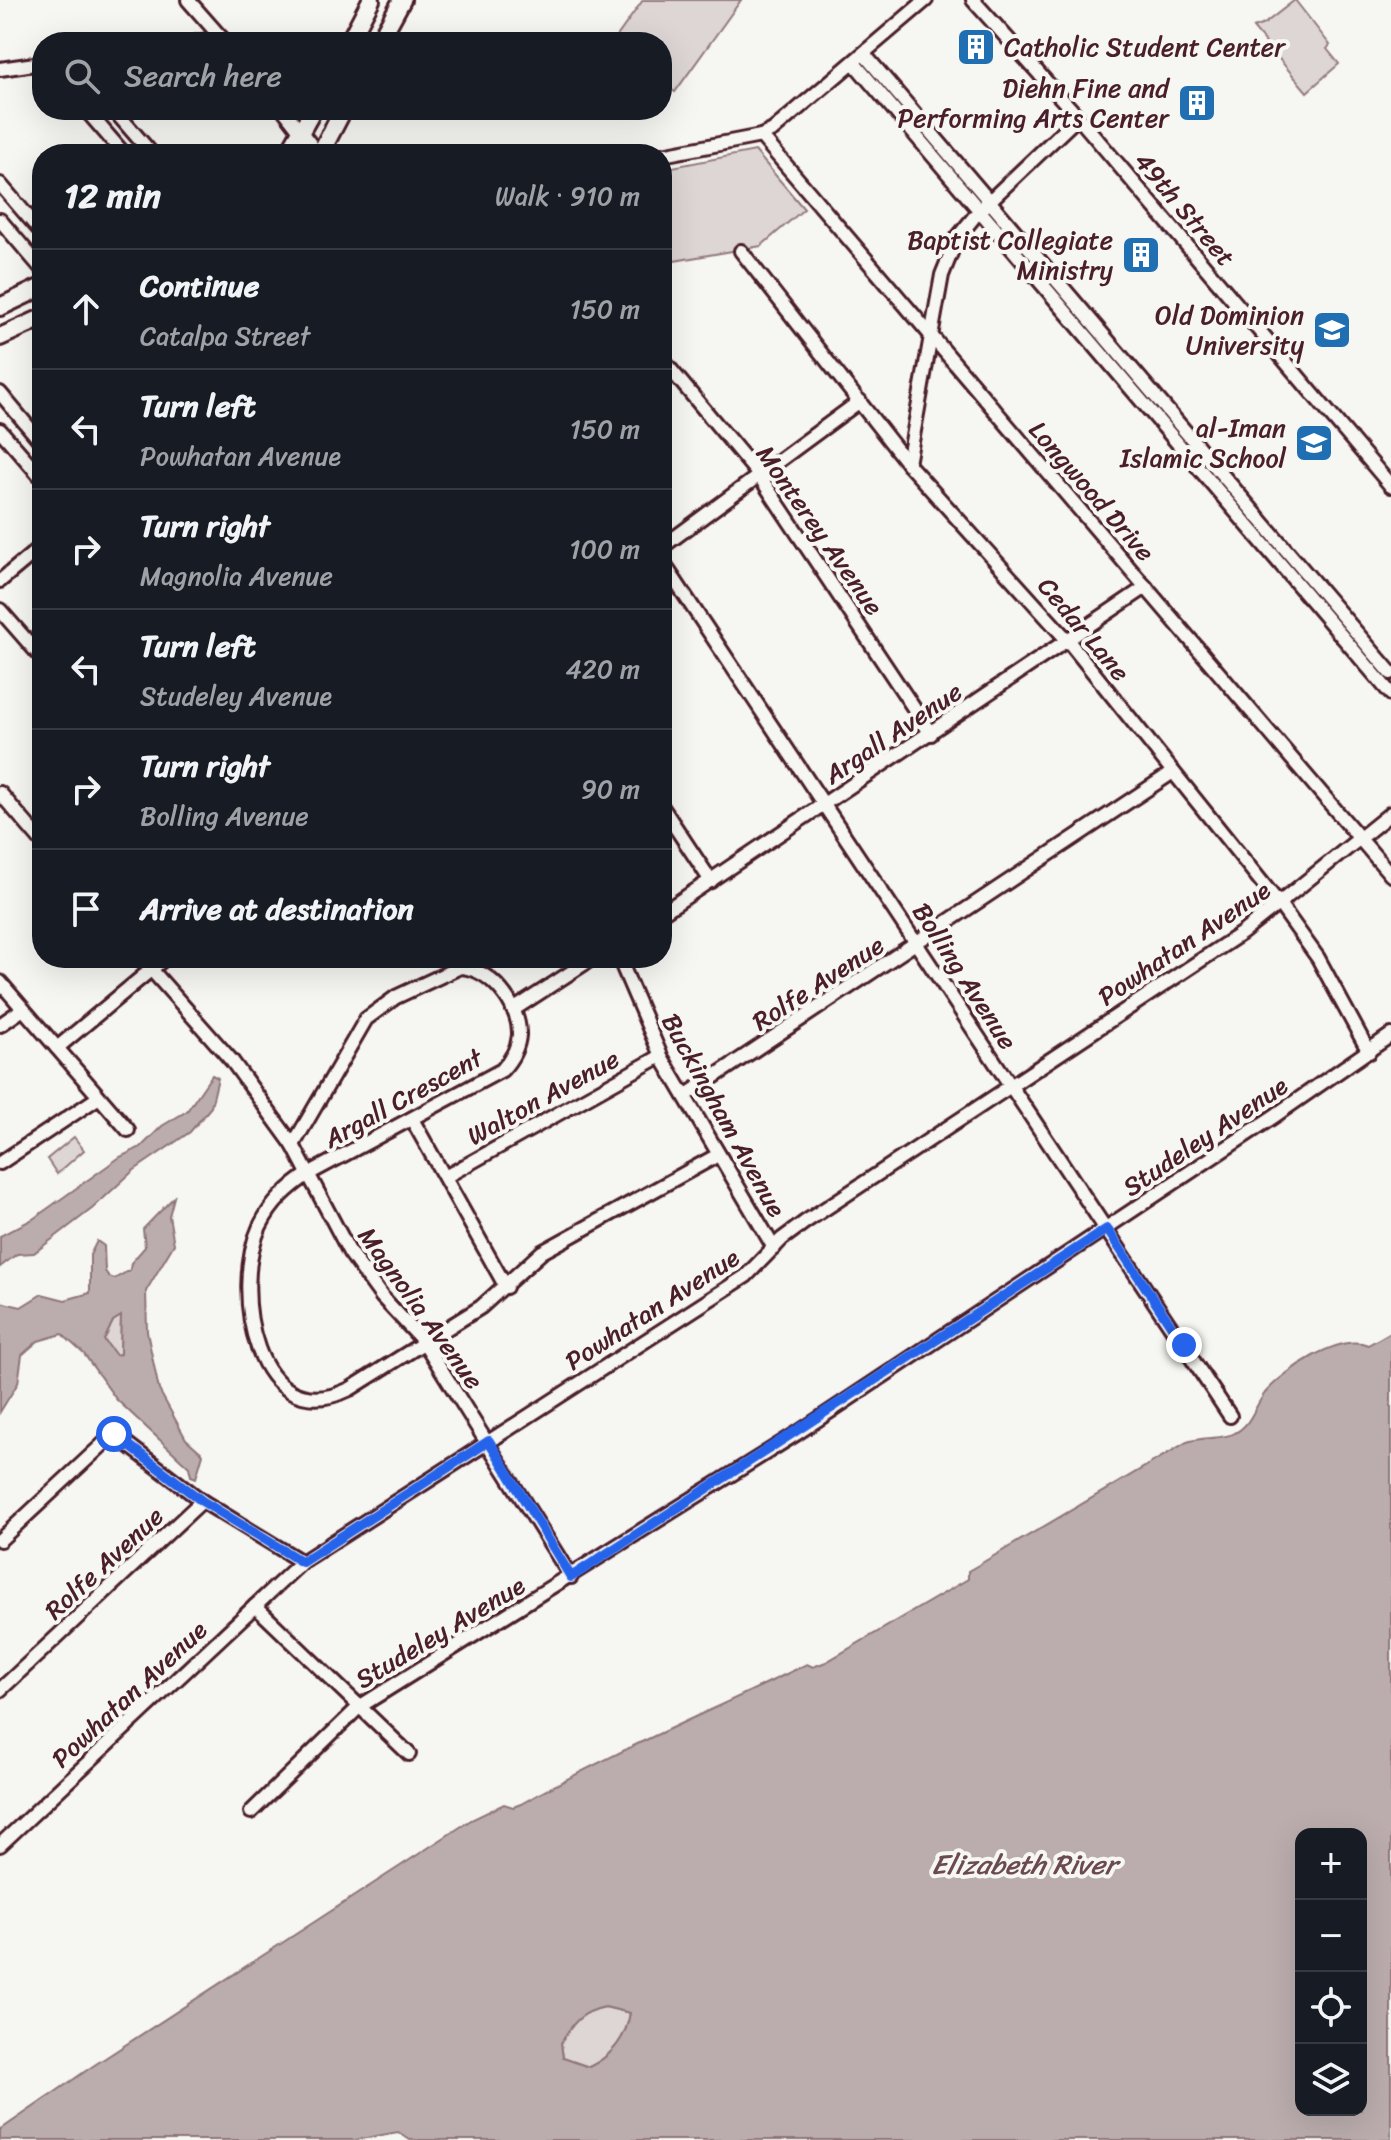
<!DOCTYPE html>
<meta charset="utf-8">
<style>
body{margin:0;font-family:Sriracha,sans-serif;background:#20242c;color:#f1f3f6}
.controls{position:absolute;right:24px;bottom:24px;display:grid;overflow:hidden;border-radius:16px;box-shadow:0 8px 32px #0002}
.controls button{width:72px;height:72px;display:grid;place-items:center;padding:0;border:0;border-bottom:2px solid #363941;background:#171b24;color:#f1f3f6;font:40px sans-serif}
.stop{position:absolute;width:24px;height:24px;margin:-18px;border:6px solid #2563eb;border-radius:50%;background:#fff}
.stop.end{background:#2563eb;border-color:#fff;box-shadow:0 2px 8px #0008}
.list{margin:0;padding:0;list-style:none}
h2{display:flex;justify-content:space-between;align-items:center;height:104px;margin:0;padding:0 32px;font-size:34px}
h2 small{font-size:26px;font-weight:400;color:#9ea1a6}
.list li{display:grid;grid-template-columns:52px 1fr auto;gap:24px;align-items:center;box-sizing:border-box;height:120px;padding:0 32px;border-top:2px solid #363941}
.list b{display:block;font-size:30px;white-space:nowrap}
.list p{margin:0;font-size:26px;white-space:nowrap;color:#9ea1a6}
.list em{font-size:26px;font-style:normal;color:#9ea1a6}
.icon{flex:none;width:44px;height:44px;fill:none;stroke:currentColor;stroke-width:2;stroke-linecap:round;stroke-linejoin:round}
.map{position:relative;flex:none;width:1391px;height:2140px;overflow:hidden}
.search{position:absolute;background:#171b24;box-shadow:0 8px 32px #0002;left:32px;top:32px;width:640px;height:88px;display:flex;align-items:center;gap:20px;box-sizing:border-box;padding:0 28px;border-radius:32px;color:#9ea1a6;font-size:30px}
.panel{position:absolute;background:#171b24;box-shadow:0 8px 32px #0002;left:32px;top:144px;width:640px;height:824px;border-radius:32px}
.map>svg:first-child{display:block}
.green{fill:#ddd6d5;stroke:#947a80;stroke-width:2}
.water{fill:#bbadae;stroke:#8e747a;stroke-width:2;fill-rule:evenodd}
.lines{fill:none;stroke-linecap:round;stroke-linejoin:round}
.minor-casing{stroke:#4a1f2b;stroke-width:18}
.major-casing{stroke:#4a1f2b;stroke-width:22}
.minor{stroke:#f6f6f2;stroke-width:12}
.major{stroke:#f6f6f2;stroke-width:16}
.route{stroke:#2563eb;stroke-width:10}
.labels{text-anchor:middle;dominant-baseline:central;stroke-width:8;stroke-linejoin:round;paint-order:stroke}
.poi-label{font-size:26px;fill:#4a1f2b;stroke:#f6f6f2;text-anchor:end}
.street-label{font-size:26px;fill:#4a1f2b;stroke:#f6f6f2}
.water-label{font-size:28px;font-style:italic;fill:#6c4a52;stroke:#f6f6f2}
</style>
<div class="map">
<svg width="1391" height="2140" viewBox="0 0 1391 2140">
<rect width="100%" height="100%" fill="#f6f6f2"/>
<filter id="ink" filterUnits="userSpaceOnUse"><feTurbulence type="fractalNoise" baseFrequency=".0125" numOctaves="2"/><feDisplacementMap in="SourceGraphic" scale="16" xChannelSelector="R" yChannelSelector="G"/><feConvolveMatrix kernelMatrix="1 2 1 2 8 2 1 2 1" color-interpolation-filters="sRGB"/></filter>
<g filter="url(#ink)">
<g class="green">
<polygon points="643,0 741,0 675,92 662,83 662,42 613,42"/>
<polygon points="1295,0 1330,45 1327,49 1339,64 1307,92 1253,28 1264,24"/>
<polygon points="755,151 804,209 761,246 668,262 662,233 662,169"/>
<polygon points="74,1137 84,1150 57,1174 47,1159"/>
<polygon points="121,1316 120,1354 115,1355 104,1340 113,1321"/>
<path d="M 605,2007 L 630,2013 C 626,2038 612,2056 589,2067 L 563,2058 L 561,2043 C 573,2022 581,2012 605,2007 Z"/>
</g>
<g class="water">
<polygon points="212,1075 218,1078 211,1107 190,1132 133,1171 93,1208 34,1253 17,1254 0,1267 0,1236 33,1219 120,1157 141,1147 162,1126 187,1111"/>
<path d="M 174,1197 L 169,1216 L 174,1244 L 146,1291 L 147,1332 L 159,1390 L 186,1439 L 203,1454 L 196,1478 L 191,1476 L 189,1467 L 116,1399 L 84,1354 L 62,1334 L 38,1341 L 22,1355 L 18,1383 L 0,1412 L 0,1302 L 21,1307 L 42,1294 L 65,1300 L 90,1293 L 90,1255 L 97,1241 L 104,1246 L 105,1271 L 109,1277 L 114,1279 L 130,1270 L 131,1263 L 145,1247 L 143,1229 ZM 121,1316 L 120,1354 L 116,1355 L 104,1340 L 113,1321 Z"/>
<path d="M 1391,1332 L 1391,2140 L 410,2140 L 398,2132 L 355,2140 L 0,2140 L 0,2130 L 93,2066 L 471,1820 L 504,1804 L 513,1807 L 521,1804 C 613,1752 711,1711 807,1664 L 813,1667 L 826,1662 L 968,1579 L 968,1571 L 975,1567 L 1187,1442 C 1202,1437 1226,1439 1235,1433 C 1252,1424 1254,1407 1265,1393 C 1284,1371 1339,1333 1368,1345 ZM 1361,1834 L 1361,2110 L 1301,2110 L 1301,1834 ZM 605,2007 L 630,2013 C 626,2038 612,2056 589,2067 L 563,2058 L 561,2043 C 573,2022 581,2012 605,2007 Z"/>
</g>
<g class="lines">
<g class="minor-casing">
<g id="minor">
<polyline points="188,0 225,42"/>
<polyline points="973,0 1078,117 1391,486"/>
<polyline points="197,42 222,38"/>
<polyline points="864,54 1391,673"/>
<polyline points="854,63 1391,694"/>
<polyline points="0,69 42,63"/>
<polyline points="86,110 124,154"/>
<polyline points="114,110 152,154"/>
<polyline points="284,110 318,154"/>
<polyline points="761,136 1391,875"/>
<polyline points="662,155 761,136 773,130 926,0"/>
<polyline points="0,184 42,233"/>
<polyline points="0,220 42,269"/>
<polyline points="741,251 908,464 1069,642 1280,905 1318,958 1369,1052"/>
<polyline points="662,359 758,474 931,734"/>
<polyline points="0,393 42,443"/>
<polyline points="0,430 42,478"/>
<polyline points="908,464 942,275 957,238 979,211 1078,117"/>
<polyline points="662,547 860,401"/>
<polyline points="662,561 1230,1416"/>
<polyline points="0,581 42,546"/>
<polyline points="0,610 42,658"/>
<polyline points="0,793 42,842"/>
<polyline points="662,807 711,881"/>
<polyline points="662,913 1146,587"/>
<polyline points="141,958 232,1061 293,1145 350,1253 382,1297 424,1342 571,1577"/>
<polyline points="619,958 661,1056 774,1248"/>
<polyline points="0,982 128,1130"/>
<polyline points="513,1010 593,958"/>
<polyline points="0,1025 23,1009"/>
<polyline points="57,1048 165,958"/>
<polyline points="685,1096 1173,772"/>
<polyline points="413,1121 506,1287"/>
<path d="M 293,1145 L 366,1019 L 396,997 L 460,967 C 490,968 520,1005 519,1035 C 518,1049 511,1060 502,1070 L 310,1173 C 289,1187 272,1202 260,1226 C 231,1288 254,1435 350,1389 L 481,1307 L 542,1252 L 718,1155"/>
<polyline points="0,1163 99,1097"/>
<polyline points="445,1177 661,1056"/>
<polyline points="0,1540 114,1434 202,1501 302,1562"/>
<polyline points="255,1606 409,1754"/>
<polyline points="0,1690 202,1501"/>
<polyline points="251,1812 359,1707 796,1434 1273,1117 1391,1035"/>
<polyline points="0,1845 302,1562 746,1276 782,1239 805,1222 1242,933 1391,813"/>
</g>
</g>
<g class="major-casing">
<g id="major">
<polyline points="349,42 371,0"/>
<polyline points="379,42 402,0"/>
<polyline points="288,154 313,110"/>
<polyline points="320,154 343,110"/>
<polyline points="0,307 42,287"/>
<polyline points="0,337 42,318"/>
</g>
</g>
<use href="#minor" class="minor"/>
<use href="#major" class="major"/>
</g>
</g>
<g class="lines" filter="url(#ink)">
<polyline class="route" points="114,1434 202,1501 302,1562 489,1441 571,1577 1107,1229 1184,1345"/>
</g>
<defs>
<g id="building-square" transform="scale(2)"><rect x="-9" y="-9" width="18" height="18" rx="4" fill="#1f6fb2" stroke="#f6f6f2"/><path d="M-4-6H4V6H1V3H-1V6H-4ZM-2.5-4.3h1.7v1.8h-1.7ZM.8-4.3h1.7v1.8H.8ZM-2.5-1h1.7V.8h-1.7ZM.8-1h1.7V.8H.8Z" fill="#fff"/></g>
<g id="university-square" transform="scale(2)"><rect x="-9" y="-9" width="18" height="18" rx="4" fill="#1f6fb2" stroke="#f6f6f2"/><path d="M0-5L7-2L0 1L-7-2ZM-4 1L0 2.5L4 1V4Q0 6-4 4Z" fill="#fff"/></g>
<g id="school-square" transform="scale(2)"><rect x="-9" y="-9" width="18" height="18" rx="4" fill="#1f6fb2" stroke="#f6f6f2"/><path d="M0-5L7-2L0 1L-7-2ZM-4 1L0 2.5L4 1V4Q0 6-4 4Z" fill="#fff"/></g>
</defs>
<g fill-rule="evenodd">
<use href="#building-square" x="976" y="47"/>
<use href="#building-square" x="1197" y="103"/>
<use href="#building-square" x="1141" y="255"/>
<use href="#university-square" x="1332" y="330"/>
<use href="#school-square" x="1314" y="443"/>
</g>
<g class="labels">
<g class="poi-label">
<text x="1004" y="47" text-anchor="start">Catholic Student Center</text>
<text x="1169" y="88">Diehn Fine and<tspan x="1169" dy="30">Performing Arts Center</tspan></text>
<text x="1113" y="240">Baptist Collegiate<tspan x="1113" dy="30">Ministry</tspan></text>
<text x="1304" y="315">Old Dominion<tspan x="1304" dy="30">University</tspan></text>
<text x="1286" y="428">al-Iman<tspan x="1286" dy="30">Islamic School</tspan></text>
</g>
<g class="street-label">
<text transform="translate(1185 209) rotate(50)">49th Street</text>
<text transform="translate(1092 491) rotate(49)">Longwood Drive</text>
<text transform="translate(820 530) rotate(55)">Monterey Avenue</text>
<text transform="translate(1084 629) rotate(50)">Cedar Lane</text>
<text transform="translate(893 733) rotate(-34)">Argall Avenue</text>
<text transform="translate(1184 943) rotate(-34)">Powhatan Avenue</text>
<text transform="translate(965 976) rotate(57)">Bolling Avenue</text>
<text transform="translate(818 983) rotate(-33)">Rolfe Avenue</text>
<text transform="translate(543 1097) rotate(-29)">Walton Avenue</text>
<text transform="translate(403 1098) rotate(-29)">Argall Crescent</text>
<text transform="translate(724 1115) rotate(61)">Buckingham Avenue</text>
<text transform="translate(1205 1136) rotate(-34)">Studeley Avenue</text>
<text transform="translate(421 1308) rotate(54)">Magnolia Avenue</text>
<text transform="translate(652 1309) rotate(-33)">Powhatan Avenue</text>
<text transform="translate(104 1563) rotate(-43)">Rolfe Avenue</text>
<text transform="translate(440 1632) rotate(-31)">Studeley Avenue</text>
<text transform="translate(129 1694) rotate(-43)">Powhatan Avenue</text>
</g>
<g class="water-label">
<text x="1024" y="1864">Elizabeth River</text>
</g>
</g>
</svg>
<div class="controls">
<button>+</button>
<button>−</button>
<button><svg class="icon" aria-label="locate" viewBox="0 0 24 24"><circle cx="12" cy="12" r="6"/><path d="M12 2v4M12 18v4M2 12h4M18 12h4"/></svg></button>
<button><svg class="icon" aria-label="layers" viewBox="0 0 24 24"><path d="M12 4l9 5-9 5-9-5zM3 14l9 5 9-5"/></svg></button>
</div>
<div class="stop" style="left:114px;top:1434px"></div>
<div class="stop end" style="left:1184px;top:1345px"></div>
<div class="search"><svg class="icon" aria-label="search" viewBox="0 0 24 24"><circle cx="10" cy="10" r="6"/><path d="M15 15l6 6"/></svg>Search here</div>
<section class="panel">
<h2>12 min<small>Walk · 910 m</small></h2>
<ul class="list">
<li><svg class="icon" aria-label="ahead" viewBox="0 0 24 24"><path d="M12 20V5M6 11l6-6 6 6"/></svg><div><b>Continue</b><p>Catalpa Street</p></div><em>150 m</em></li>
<li><svg class="icon" aria-label="left" viewBox="0 0 24 24"><path d="M17 20v-9H6M10 6l-5 5 5 5"/></svg><div><b>Turn left</b><p>Powhatan Avenue</p></div><em>150 m</em></li>
<li><svg class="icon" aria-label="right" viewBox="0 0 24 24"><path d="M7 20v-9h11M14 6l5 5-5 5"/></svg><div><b>Turn right</b><p>Magnolia Avenue</p></div><em>100 m</em></li>
<li><svg class="icon" aria-label="left" viewBox="0 0 24 24"><path d="M17 20v-9H6M10 6l-5 5 5 5"/></svg><div><b>Turn left</b><p>Studeley Avenue</p></div><em>420 m</em></li>
<li><svg class="icon" aria-label="right" viewBox="0 0 24 24"><path d="M7 20v-9h11M14 6l5 5-5 5"/></svg><div><b>Turn right</b><p>Bolling Avenue</p></div><em>90 m</em></li>
<li><svg class="icon" aria-label="arrive" viewBox="0 0 24 24"><path d="M6 21V4h12l-3 4 3 4H6"/></svg><div><b>Arrive at destination</b></div></li>
</ul>
</section>
</div>
